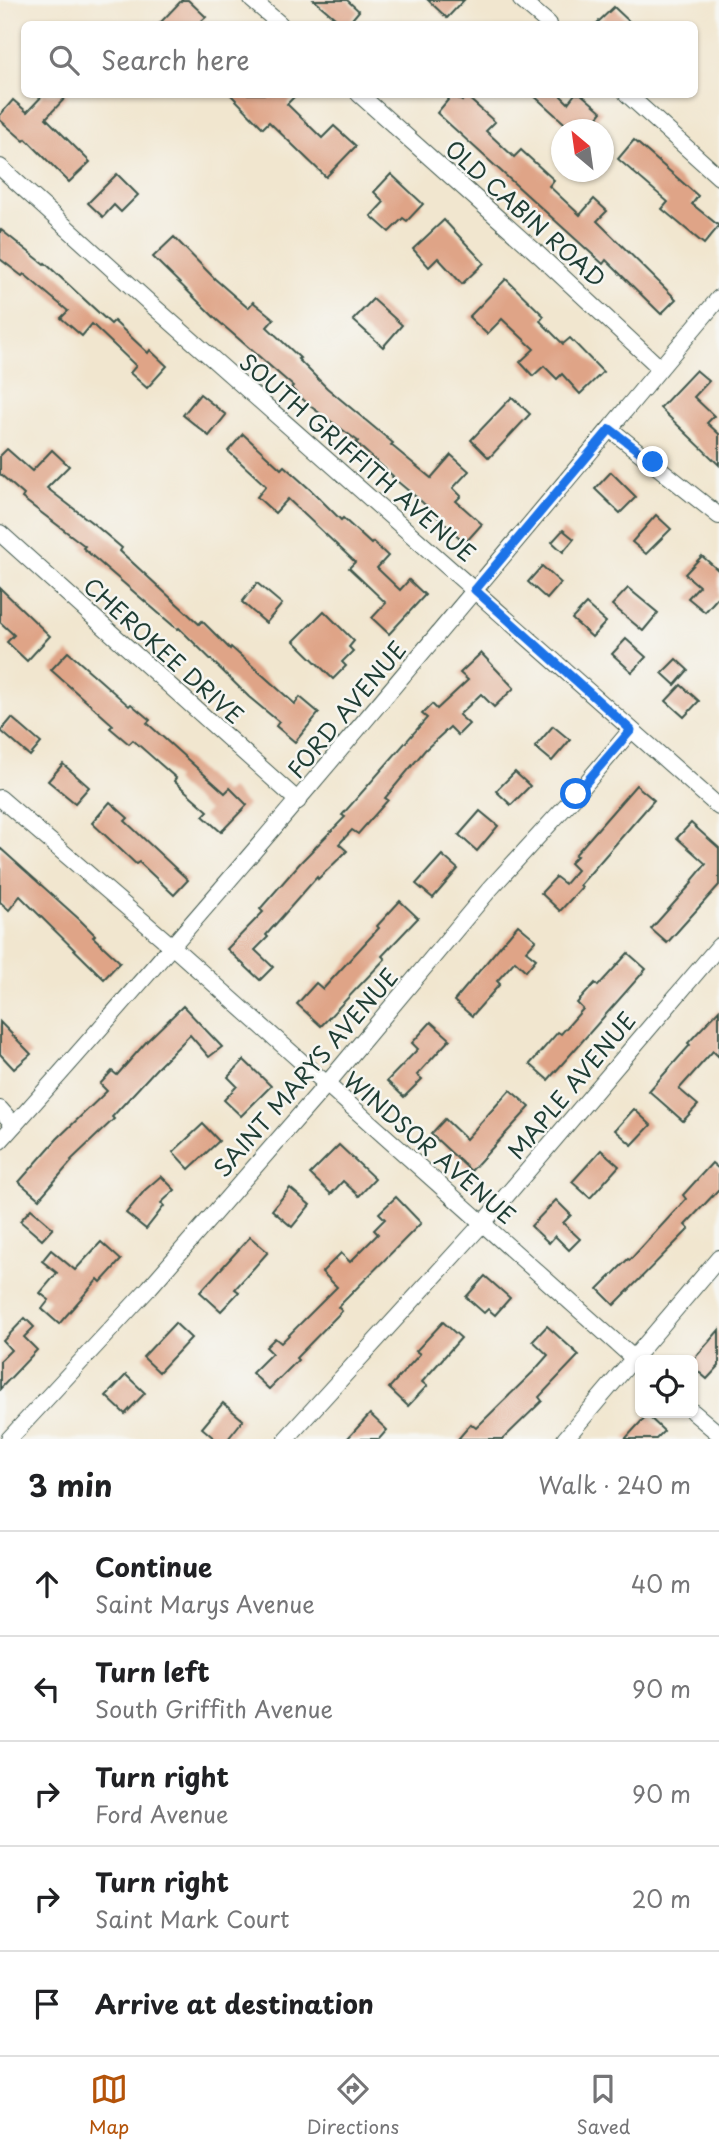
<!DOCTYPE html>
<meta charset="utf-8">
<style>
body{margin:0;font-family:"Playpen Sans",sans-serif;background:#f6f6f6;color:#202124}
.controls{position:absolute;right:21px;bottom:21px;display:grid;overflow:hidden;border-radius:10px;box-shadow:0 2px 5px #0004}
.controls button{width:63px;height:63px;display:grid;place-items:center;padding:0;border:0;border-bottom:2px solid #e0e0e0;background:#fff;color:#202124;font:35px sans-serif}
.compass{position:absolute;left:551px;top:119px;width:63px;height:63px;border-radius:50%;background:#fff;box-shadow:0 2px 5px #0004;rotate:331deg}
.stop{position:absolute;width:21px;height:21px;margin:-16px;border:5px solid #1a73e8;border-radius:50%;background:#fff}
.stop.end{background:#1a73e8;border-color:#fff;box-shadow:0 2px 7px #0008}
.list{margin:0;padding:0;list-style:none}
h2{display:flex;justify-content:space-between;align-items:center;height:91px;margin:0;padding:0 28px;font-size:30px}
h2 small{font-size:23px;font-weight:400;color:#757577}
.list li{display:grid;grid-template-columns:46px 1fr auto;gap:21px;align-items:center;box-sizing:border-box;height:105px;padding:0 28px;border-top:2px solid #e0e0e0}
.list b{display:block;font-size:26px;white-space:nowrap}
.list p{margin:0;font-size:23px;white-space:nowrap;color:#757577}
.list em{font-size:23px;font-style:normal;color:#757577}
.icon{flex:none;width:38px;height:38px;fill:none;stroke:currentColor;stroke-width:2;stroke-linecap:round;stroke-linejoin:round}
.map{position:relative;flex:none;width:719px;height:1439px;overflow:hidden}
.search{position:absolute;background:#fff;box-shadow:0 2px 5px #0004;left:21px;right:21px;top:21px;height:77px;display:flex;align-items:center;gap:18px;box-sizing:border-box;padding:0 24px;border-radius:10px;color:#757577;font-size:26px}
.sheet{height:616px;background:#fff}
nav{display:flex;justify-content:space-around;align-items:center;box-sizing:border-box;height:98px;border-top:2px solid #e0e0e0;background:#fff;font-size:19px;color:#757577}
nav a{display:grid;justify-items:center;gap:4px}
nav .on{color:#b45309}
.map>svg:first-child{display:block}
.building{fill:#dfa487}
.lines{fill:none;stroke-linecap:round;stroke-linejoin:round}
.minor-casing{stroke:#3e564b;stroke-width:18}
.minor{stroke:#fff;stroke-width:16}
.route{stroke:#1a73e8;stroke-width:9}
.labels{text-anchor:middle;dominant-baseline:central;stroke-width:5;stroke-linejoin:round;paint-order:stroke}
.street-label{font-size:23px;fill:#1f3d34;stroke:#f6f6f2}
</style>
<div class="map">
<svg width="719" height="1439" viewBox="0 0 719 1439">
<rect width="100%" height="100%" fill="#f6f6f2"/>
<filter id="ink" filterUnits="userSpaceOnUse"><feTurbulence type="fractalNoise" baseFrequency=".0143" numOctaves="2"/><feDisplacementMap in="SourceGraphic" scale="14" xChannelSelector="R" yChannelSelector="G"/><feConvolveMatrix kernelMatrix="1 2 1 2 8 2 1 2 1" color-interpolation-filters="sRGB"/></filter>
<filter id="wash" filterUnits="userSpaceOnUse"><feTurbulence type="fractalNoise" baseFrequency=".00686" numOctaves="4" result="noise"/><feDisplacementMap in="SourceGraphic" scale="28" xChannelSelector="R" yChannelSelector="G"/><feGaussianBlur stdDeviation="1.57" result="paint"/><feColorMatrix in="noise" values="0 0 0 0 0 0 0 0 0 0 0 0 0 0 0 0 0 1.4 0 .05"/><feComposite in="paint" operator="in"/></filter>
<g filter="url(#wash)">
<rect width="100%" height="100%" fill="#f1e6cf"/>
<g id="blocks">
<g class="building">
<polygon points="182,0 188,0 206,17 198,24 159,24"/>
<polygon points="314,0 347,0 359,11 348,24 342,24"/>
<polygon points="428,0 464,0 447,18"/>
<polygon points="614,7 632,24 596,24"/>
<polygon points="44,94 69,94 46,118 90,162 69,182 26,139 24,141 0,120 0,115 13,100 27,112"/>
<polygon points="230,94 297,94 287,104 322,138 334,126 356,146 326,177 269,122 263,128"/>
<polygon points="453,94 462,101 466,96 495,122 486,131 514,157 521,150 554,180 549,186 580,215 594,199 607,211 597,221 676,299 661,314 606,260 603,264 437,113"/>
<polygon points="532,94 559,94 568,103 575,94 581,94 602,112 587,130 572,130"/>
<polygon points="634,140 698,196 692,204 719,226 704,244 662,209 668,202 618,159"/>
<polygon points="117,174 138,195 121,212 114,205 103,217 88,203"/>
<polygon points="391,174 423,204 407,221 403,218 389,232 371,216 384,202 374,192"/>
<polygon points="444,220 484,263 462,284 438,258 429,267 413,249"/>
<polygon points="0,229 44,264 45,263 111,324 114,321 148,353 150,350 167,366 147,388 130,373 136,366 92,324 82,336 61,318 68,311 24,274 22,276 0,259"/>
<polygon points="174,237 215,279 248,308 253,302 274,319 267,327 300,358 298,359 327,388 393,443 391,445 431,478 451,455 469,471 453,488 461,496 456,501 482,524 465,543 422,502 392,477 393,476 356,443 358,441 310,406 291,388 293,386 217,320 153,257"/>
<polygon points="506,279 544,316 540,321 563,344 570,338 603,372 580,394 562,374 557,379 544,366 533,376 520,362 534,349 502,319 487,334 469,317"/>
<polygon points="373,299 402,325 383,347 353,320"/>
<polygon points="696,370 709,381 694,397 714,416 707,423 719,434 719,465 660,408"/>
<polygon points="200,394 226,415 209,436 183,415"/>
<polygon points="512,397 530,414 489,458 471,440"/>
<polygon points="243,434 281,469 284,466 313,492 341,520 343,518 371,544 373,542 388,556 377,568 400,590 409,580 425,595 389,634 372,618 386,603 349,568 355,562 288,499 275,513 257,497 266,486 228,451"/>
<polygon points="7,449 32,471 52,450 69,466 47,488 95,525 122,548 120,551 199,624 202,621 230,649 231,647 295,704 300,697 319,713 295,742 276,726 279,722 249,697 179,628 177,629 105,567 83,548 85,546 22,498 24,495 0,474 0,456"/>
<polygon points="611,472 636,497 620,513 595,489"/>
<polygon points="656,515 671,529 646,554 632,542"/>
<polygon points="563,530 574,539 563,552 552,542"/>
<polygon points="702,556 719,571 719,596 705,612 688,598 699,586 685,574"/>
<polygon points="542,566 561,583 547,599 528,582"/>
<polygon points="257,583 282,604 266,623 242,602"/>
<polygon points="0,588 50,636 27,661 7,642 14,635 0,622"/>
<polygon points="628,588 658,613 643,631 612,605"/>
<polygon points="586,604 606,622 592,637 572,619"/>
<polygon points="324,611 354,641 349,647 353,651 342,662 346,666 333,679 294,641"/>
<polygon points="626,639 646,657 632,672 612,654"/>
<polygon points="68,652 129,706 131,704 150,720 147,723 225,793 230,788 247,805 221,832 203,816 208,811 174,781 176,778 133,740 129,744 110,728 113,725 51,670"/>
<polygon points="481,653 514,688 494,707 481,694 459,715 469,724 458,735 450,727 425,750 385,798 388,800 358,834 352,830 339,844 347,851 318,879 317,877 266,935 268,937 255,950 273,967 260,980 227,949 263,912 260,909 301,862 345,817 342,815 427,718 422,714 432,704 437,709 468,680 460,673"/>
<polygon points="676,659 688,670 675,685 662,673"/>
<polygon points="681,685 699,701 684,717 666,701"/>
<polygon points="12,718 41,743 30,756 1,731"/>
<polygon points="553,726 570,740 552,761 535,747"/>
<polygon points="63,764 89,787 75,803 48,781"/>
<polygon points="515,772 530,786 511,805 496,791"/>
<polygon points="636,785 654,800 580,885 582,887 560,911 541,893 556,877 565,884 577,870 570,863 577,856 575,855"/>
<polygon points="110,802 128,818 125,821 188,880 174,895 139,862 136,864 92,823"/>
<polygon points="480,811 498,826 477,851 459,835"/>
<polygon points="691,823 719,848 719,885 667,943 651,929 692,883 691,882 706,864 677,838"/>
<polygon points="0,848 79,919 95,935 93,937 120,962 104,979 20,896 9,910 0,902"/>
<polygon points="442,855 458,869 433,898 416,884"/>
<polygon points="400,901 418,918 382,956 385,959 321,1026 297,1004 316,983 323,989 379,928 377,926"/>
<polygon points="518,925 536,940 526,951 536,959 526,971 515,961 497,981 500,984 472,1016 454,1001"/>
<polygon points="628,953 646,969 548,1080 530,1064 558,1032 561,1034 583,1009 577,1003 595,983 598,986"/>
<polygon points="183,1006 222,1047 209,1057 190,1035 156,1069 112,1117 114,1119 71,1160 72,1161 39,1199 19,1182 57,1139 107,1091 100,1084 112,1071 117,1075 147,1041"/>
<polygon points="719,1010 719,1057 713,1051 679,1089 698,1105 683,1121 649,1091 690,1045 688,1043"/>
<polygon points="0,1022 31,1054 14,1069 0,1054"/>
<polygon points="431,1022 450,1039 417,1075 422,1079 404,1097 387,1081 418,1049 412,1043"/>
<polygon points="244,1060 271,1086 241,1116 224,1100 237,1086 228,1077"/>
<polygon points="510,1090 530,1107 471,1171 431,1134 445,1119 466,1139"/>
<polygon points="634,1109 651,1125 632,1145 615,1130"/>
<polygon points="203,1124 219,1141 189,1169 173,1152"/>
<polygon points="339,1145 375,1179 359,1196 343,1181 331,1194 310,1174"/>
<polygon points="601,1150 619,1166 590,1198 572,1182"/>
<polygon points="712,1163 719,1169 719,1189 685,1225 689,1229 614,1305 598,1289 628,1259 630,1260 686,1199 683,1195"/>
<polygon points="161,1176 175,1190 161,1203 164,1206 146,1229 126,1213 145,1190"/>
<polygon points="290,1188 310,1205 292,1227 272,1210"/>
<polygon points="396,1197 421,1223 338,1307 342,1311 296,1358 298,1360 269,1389 252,1373 272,1353 266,1347 275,1338 281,1343 337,1287 322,1272 341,1253 350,1262 378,1234 374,1230 385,1219 379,1213"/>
<polygon points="556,1200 571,1215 563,1223 580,1239 569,1250 555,1236 549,1243 531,1226"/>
<polygon points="31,1209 53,1228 42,1240 20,1221"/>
<polygon points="250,1237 268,1252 235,1289 239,1292 221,1311 200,1292"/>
<polygon points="101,1242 121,1260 101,1282 98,1279 59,1324 42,1309 49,1300 40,1293 57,1273 42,1261 51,1250 75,1270"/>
<polygon points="485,1276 510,1298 495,1315 488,1309 484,1313 466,1297"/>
<polygon points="25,1318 34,1327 24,1337 37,1350 0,1389 0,1361 11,1350 3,1341"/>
<polygon points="443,1322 461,1338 422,1382 427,1386 408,1406 389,1388 420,1354 416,1351"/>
<polygon points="175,1323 191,1338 159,1372 143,1357"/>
<polygon points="547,1326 579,1355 539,1397 542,1401 503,1439 458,1439 471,1424 476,1428 533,1372 548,1355 533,1341"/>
<polygon points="719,1330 719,1366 707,1379 693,1367 693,1360"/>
<polygon points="126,1375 145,1393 125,1414 106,1396"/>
<polygon points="223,1403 243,1420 228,1439 215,1439 202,1428"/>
<polygon points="370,1414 387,1430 379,1439 347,1439"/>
<polygon points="647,1415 664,1431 656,1439 625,1439"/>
</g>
</g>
</g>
<g filter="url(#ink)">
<use href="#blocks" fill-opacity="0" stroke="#3e564b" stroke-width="2"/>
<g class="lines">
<g class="minor-casing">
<g id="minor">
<polyline points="252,0 280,24"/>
<polyline points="521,0 549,24"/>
<polyline points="359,94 538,254 660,368"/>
<polyline points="627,94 719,177"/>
<polyline points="0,167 153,306 719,807"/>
<polyline points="610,429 719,516"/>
<polyline points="0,533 298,801"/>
<polyline points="0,798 173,947 640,1364"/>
<polyline points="0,1109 14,1125"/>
<path d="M 0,1141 C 247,866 482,581 719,298"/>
<polyline points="693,1412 719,1434"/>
<polyline points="9,1439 149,1288 326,1085 489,890 576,795 631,730"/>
<polyline points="286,1439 483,1223 719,946"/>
<polyline points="565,1439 719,1258"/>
</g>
</g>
<use href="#minor" class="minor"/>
</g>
</g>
<g class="lines" filter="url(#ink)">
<polyline class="route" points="576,794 631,730 475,590 610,429 653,462"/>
</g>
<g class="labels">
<g class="street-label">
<text transform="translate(526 213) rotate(42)">OLD CABIN ROAD</text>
<text transform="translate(358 457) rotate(41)">SOUTH GRIFFITH AVENUE</text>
<text transform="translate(164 650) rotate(42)">CHEROKEE DRIVE</text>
<text transform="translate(346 709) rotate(-50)">FORD AVENUE</text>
<text transform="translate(305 1072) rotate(-49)">SAINT MARYS AVENUE</text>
<text transform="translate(571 1085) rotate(-50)">MAPLE AVENUE</text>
<text transform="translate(430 1147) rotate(41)">WINDSOR AVENUE</text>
</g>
</g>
</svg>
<div class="controls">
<button><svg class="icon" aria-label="locate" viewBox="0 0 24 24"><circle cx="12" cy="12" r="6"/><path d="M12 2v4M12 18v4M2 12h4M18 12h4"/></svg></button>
</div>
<svg class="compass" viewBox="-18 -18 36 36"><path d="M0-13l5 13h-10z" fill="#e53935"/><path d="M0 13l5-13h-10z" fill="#757577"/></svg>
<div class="stop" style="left:576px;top:794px"></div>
<div class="stop end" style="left:653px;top:462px"></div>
<div class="search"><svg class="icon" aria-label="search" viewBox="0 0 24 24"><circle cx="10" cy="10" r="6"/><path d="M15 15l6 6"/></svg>Search here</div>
</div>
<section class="sheet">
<h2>3 min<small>Walk · 240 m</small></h2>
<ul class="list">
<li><svg class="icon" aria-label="ahead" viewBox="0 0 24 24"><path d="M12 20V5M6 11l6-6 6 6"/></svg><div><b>Continue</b><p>Saint Marys Avenue</p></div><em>40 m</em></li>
<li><svg class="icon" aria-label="left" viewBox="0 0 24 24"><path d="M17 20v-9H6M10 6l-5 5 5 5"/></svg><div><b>Turn left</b><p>South Griffith Avenue</p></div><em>90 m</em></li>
<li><svg class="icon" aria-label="right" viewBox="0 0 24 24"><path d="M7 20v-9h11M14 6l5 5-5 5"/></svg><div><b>Turn right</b><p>Ford Avenue</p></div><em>90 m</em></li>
<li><svg class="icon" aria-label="right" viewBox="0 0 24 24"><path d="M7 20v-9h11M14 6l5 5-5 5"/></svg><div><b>Turn right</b><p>Saint Mark Court</p></div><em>20 m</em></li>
<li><svg class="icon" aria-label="arrive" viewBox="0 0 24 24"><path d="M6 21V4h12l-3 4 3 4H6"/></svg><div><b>Arrive at destination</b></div></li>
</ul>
</section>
<nav>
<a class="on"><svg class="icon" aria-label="map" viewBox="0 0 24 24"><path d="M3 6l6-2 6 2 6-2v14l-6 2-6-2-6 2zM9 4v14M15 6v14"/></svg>Map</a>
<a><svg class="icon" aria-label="directions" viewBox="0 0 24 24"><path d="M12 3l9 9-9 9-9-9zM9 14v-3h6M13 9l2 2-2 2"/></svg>Directions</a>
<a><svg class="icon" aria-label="saved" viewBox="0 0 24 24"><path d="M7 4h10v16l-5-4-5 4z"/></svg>Saved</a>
</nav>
